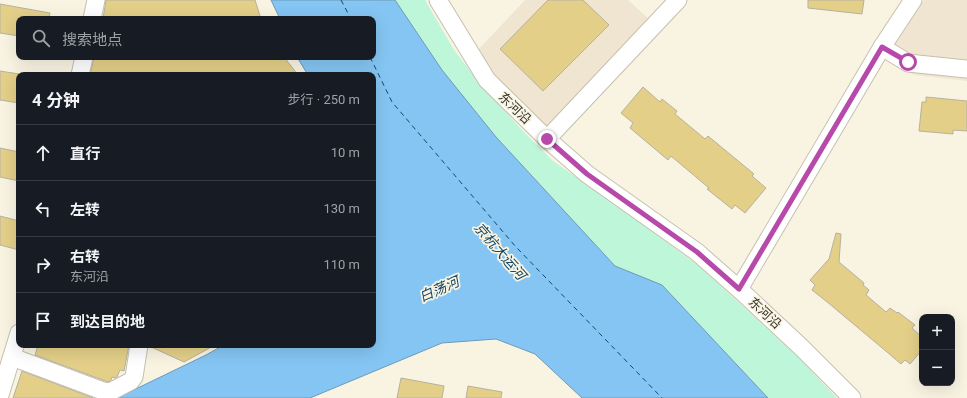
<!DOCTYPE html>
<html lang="zh">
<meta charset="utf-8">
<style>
body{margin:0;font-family:Roboto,"Noto Sans SC",sans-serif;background:#20242c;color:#f1f3f6}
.controls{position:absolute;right:12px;bottom:12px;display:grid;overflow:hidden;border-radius:8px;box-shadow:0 4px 16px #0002}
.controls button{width:36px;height:36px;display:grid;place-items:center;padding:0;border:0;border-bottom:1px solid #363941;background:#171b24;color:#f1f3f6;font:20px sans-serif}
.stop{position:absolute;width:12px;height:12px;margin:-9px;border:3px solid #b649a9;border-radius:50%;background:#fff}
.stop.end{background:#b649a9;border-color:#fff;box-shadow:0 1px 4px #0008}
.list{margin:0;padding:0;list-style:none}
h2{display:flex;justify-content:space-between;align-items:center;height:52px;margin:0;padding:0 16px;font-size:17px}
h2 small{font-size:13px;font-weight:400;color:#9ea1a6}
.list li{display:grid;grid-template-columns:26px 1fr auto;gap:12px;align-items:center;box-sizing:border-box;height:56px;padding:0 16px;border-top:1px solid #363941}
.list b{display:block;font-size:15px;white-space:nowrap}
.list p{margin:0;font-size:13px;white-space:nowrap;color:#9ea1a6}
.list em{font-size:13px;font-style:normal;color:#9ea1a6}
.icon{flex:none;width:22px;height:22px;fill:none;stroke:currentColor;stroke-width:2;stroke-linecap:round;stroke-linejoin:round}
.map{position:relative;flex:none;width:967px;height:398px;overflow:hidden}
.search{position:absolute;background:#171b24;box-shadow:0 4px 16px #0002;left:16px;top:16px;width:360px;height:44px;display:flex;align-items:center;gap:10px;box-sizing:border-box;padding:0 14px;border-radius:8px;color:#9ea1a6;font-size:15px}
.panel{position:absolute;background:#171b24;box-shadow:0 4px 16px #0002;left:16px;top:72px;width:360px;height:276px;border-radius:8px}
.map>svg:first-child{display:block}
.commercial{fill:#f0e5d1}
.green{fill:#bef6d9}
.water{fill:#85c5f3;stroke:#6d9ab8}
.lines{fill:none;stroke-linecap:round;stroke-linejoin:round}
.ferry{stroke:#164766;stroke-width:1;stroke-dasharray:5 4;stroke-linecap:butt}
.building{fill:#e3cf88;stroke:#b6b1a0}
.minor-casing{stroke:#c5c0af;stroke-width:19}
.minor{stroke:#fff;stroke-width:17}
.route{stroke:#b649a9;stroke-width:5}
.labels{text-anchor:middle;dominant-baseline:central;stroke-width:3.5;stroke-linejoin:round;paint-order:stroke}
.street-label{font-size:13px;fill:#36342d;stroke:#f9f4e2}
.water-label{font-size:14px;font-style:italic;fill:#164766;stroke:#f9f4e2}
</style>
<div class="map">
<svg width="967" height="398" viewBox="0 0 967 398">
<rect width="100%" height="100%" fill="#f9f4e2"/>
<g class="commercial">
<polygon points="525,0 628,0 650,20 554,125 544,127 494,79 477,51"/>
<polygon points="924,0 967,0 967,81 914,75 885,59"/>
</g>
<polygon class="green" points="395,0 425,0 454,50 478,81 520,128 553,161 616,205 699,266 796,355 837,398 768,398 662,285 615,266 496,137 442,70"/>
<polygon class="water" points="271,0 395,0 442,70 496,137 615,266 662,285 768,398 582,398 535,354 496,339 442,343 310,398 117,398 206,355 224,345 373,345 373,75 308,75 297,57 373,57 373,19 280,19"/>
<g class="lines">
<g class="ferry">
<polyline points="341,0 351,19"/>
<polyline points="370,57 392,102 516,247 662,398"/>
</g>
</g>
<g class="building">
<polygon points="106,0 255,0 261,19 103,19"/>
<polygon points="548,0 583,0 609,25 543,91 500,49"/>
<polygon points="808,0 864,0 862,14 808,8"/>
<polygon points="0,4 50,13 49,19 19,19 19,36 0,33"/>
<polygon points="94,57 284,57 298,75 90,75"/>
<polygon points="0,71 19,74 19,103 0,100"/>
<polygon points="643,87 660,102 662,99 677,111 675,114 705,139 708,136 754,174 752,176 766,188 745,213 735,205 732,209 707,189 709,188 671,156 668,160 630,128 633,123 621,113"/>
<polygon points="926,97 967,101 967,131 953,130 953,134 919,131 922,102 926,102"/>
<polygon points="0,148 19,152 19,181 0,177"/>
<polygon points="0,216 19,221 19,250 0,245"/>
<polygon points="836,233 841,234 839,262 864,283 863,285 869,290 866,295 886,312 890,308 897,313 898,312 915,325 912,328 922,337 922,350 910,364 905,360 901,364 887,352 826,301 812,290 815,285 810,280 829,259"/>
<polygon points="38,345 129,345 124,371 120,370 117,377 115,378 112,377 111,380 108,382 35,355"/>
<polygon points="149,345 215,345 184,362 149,346"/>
<polygon points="22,371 93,398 13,398"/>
<polygon points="401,378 444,386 442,398 397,398"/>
<polygon points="468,386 502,392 501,398 466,398"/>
</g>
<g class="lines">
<g class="minor-casing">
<g id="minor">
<polyline points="438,0 487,80 547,139 587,174 697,252 739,289 801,347 852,398"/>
<polyline points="92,19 96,0"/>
<polyline points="882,47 908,63 967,69"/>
<polyline points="80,75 84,57"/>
<polyline points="547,139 678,0"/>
<polyline points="739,289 882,47 913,0"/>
<polyline points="12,357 103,391 110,392 131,381 134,377 139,345"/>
<polyline points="0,395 19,333"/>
</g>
</g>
<use href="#minor" class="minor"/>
</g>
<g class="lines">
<polyline class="route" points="547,139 587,174 697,252 739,289 882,47 908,62"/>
</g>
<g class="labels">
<g class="street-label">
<text transform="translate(515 108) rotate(44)">东河沿</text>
<text transform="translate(765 313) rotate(43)">东河沿</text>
</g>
<g class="water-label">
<text transform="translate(500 251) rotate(49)">京杭大运河</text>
<text transform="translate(439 289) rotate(-24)">白荡河</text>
</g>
</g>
</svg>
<div class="controls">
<button>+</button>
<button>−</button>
</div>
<div class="stop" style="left:908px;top:62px"></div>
<div class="stop end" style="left:547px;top:139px"></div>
<div class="search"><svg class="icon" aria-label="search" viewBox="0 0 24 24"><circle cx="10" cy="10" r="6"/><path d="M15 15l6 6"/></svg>搜索地点</div>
<section class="panel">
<h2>4 分钟<small>步行 · 250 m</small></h2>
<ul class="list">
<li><svg class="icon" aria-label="ahead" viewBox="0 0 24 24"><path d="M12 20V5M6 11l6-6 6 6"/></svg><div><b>直行</b></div><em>10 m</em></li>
<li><svg class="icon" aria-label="left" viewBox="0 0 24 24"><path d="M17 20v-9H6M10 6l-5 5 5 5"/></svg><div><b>左转</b></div><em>130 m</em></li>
<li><svg class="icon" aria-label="right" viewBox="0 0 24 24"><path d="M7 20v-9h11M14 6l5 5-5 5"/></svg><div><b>右转</b><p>东河沿</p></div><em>110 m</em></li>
<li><svg class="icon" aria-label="arrive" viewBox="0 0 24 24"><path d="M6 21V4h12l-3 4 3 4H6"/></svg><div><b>到达目的地</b></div></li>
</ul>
</section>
</div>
